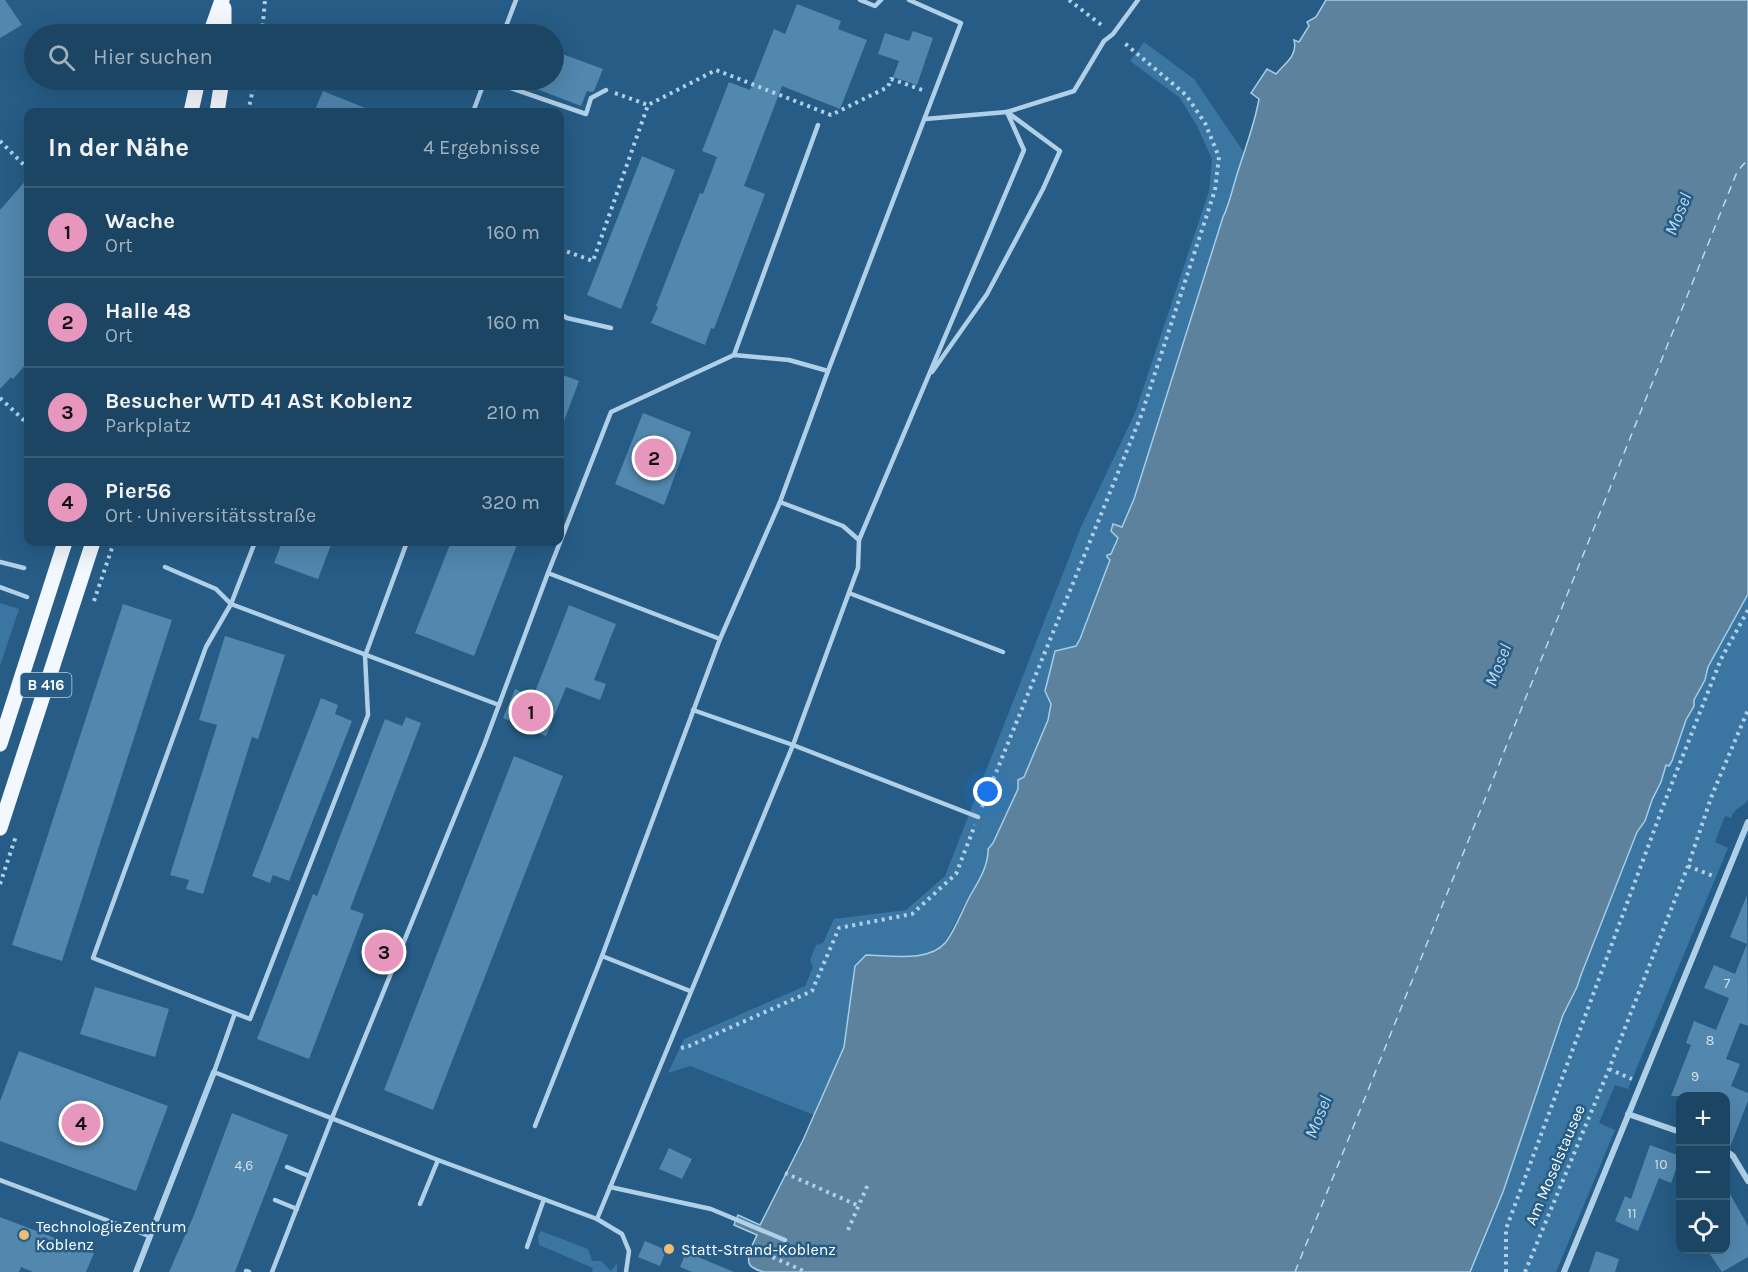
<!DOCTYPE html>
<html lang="de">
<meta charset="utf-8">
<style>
body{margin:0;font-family:Karla,sans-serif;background:#294f6d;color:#f1f3f6}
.controls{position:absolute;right:18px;bottom:18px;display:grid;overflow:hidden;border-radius:12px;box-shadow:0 6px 24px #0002}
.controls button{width:54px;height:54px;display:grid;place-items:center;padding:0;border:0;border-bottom:2px solid #3a5d78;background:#1c4564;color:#f1f3f6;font:30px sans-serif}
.you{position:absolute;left:988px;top:792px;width:21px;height:21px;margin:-15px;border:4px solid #fff;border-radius:50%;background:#1a73e8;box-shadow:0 0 0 9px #1a73e833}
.badge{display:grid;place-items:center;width:39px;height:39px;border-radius:50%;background:#e797bd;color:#111;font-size:20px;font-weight:700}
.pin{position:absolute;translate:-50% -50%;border:3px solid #fff;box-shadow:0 2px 6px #0006}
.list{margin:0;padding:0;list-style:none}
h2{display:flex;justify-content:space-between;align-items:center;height:78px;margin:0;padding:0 24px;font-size:26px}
h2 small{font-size:20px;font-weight:400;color:#a0b1bf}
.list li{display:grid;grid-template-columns:39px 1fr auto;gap:18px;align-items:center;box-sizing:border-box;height:90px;padding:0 24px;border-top:2px solid #3a5d78}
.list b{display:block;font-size:22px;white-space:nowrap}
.list p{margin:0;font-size:20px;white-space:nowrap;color:#a0b1bf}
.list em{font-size:20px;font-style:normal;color:#a0b1bf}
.icon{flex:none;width:33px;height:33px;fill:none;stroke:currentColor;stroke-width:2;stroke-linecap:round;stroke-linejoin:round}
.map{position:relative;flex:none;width:1748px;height:1272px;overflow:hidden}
.search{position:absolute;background:#1c4564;box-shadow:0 6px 24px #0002;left:24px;top:24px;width:540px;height:66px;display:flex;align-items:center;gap:15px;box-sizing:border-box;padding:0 21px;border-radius:33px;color:#a0b1bf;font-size:22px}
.panel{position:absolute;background:#1c4564;box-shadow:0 6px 24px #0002;left:24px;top:108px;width:540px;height:438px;border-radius:12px}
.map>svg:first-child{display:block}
.green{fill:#3a76a1}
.water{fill:#5c829e;stroke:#a4cde8;stroke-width:1.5}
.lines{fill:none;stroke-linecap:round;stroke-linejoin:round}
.ferry{stroke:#bbdaef;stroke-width:1.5;stroke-dasharray:8 6;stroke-linecap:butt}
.building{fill:#5287ae}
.path{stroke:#b0d0e8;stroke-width:4;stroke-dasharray:3 4.5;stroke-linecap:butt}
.lane{stroke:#b0d0e8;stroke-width:4.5}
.street{stroke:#b0d0e8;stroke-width:6}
.primary{stroke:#f2f8fe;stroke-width:15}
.poi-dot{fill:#f1bd75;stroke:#265c85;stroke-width:2}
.labels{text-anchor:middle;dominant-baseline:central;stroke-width:5;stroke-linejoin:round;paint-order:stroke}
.number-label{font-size:14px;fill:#d4e1eb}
.shield{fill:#265c85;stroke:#beceda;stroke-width:1.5}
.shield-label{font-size:15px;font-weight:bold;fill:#fff}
.street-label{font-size:16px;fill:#fff;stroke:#265c85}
.poi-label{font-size:16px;fill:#fff;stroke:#265c85;text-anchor:start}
.water-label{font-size:18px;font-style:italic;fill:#bbdaef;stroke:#265c85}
</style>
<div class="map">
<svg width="1748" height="1272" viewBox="0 0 1748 1272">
<rect width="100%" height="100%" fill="#265c85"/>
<g class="green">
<polygon points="1144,42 1194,79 1245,154 1235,180 1228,207 1223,217 1134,499 1122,527 1113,524 1118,538 1080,639 1076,646 1055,651 1045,691 1051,704 1048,720 1024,777 1018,780 1018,789 993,843 988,849 989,856 982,872 944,944 931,952 911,957 878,955 855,966 844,1047 814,1115 690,1066 668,1073 684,1039 805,986 813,967 810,960 816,945 823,943 834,919 906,910 945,876 1081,527 1135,413 1209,191 1212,159 1197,126 1180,98 1130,61"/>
<path d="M 1748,594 L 1748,800 C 1742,808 1735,807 1731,818 L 1725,816 L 1715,842 L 1728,848 L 1628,1089 L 1615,1085 L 1599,1123 L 1615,1130 L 1556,1272 L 1470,1272 L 1503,1192 L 1563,1015 L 1577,987 L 1581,975 L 1637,832 L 1645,821 L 1652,800 L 1661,782 L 1666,764 L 1669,764 L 1672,761 L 1683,728 L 1694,706 L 1694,700 L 1705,680 L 1708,667 Z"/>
<polygon points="0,603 19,609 0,666"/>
<polygon points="541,1231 588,1249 592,1261 601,1261 611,1271 617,1263 617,1272 592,1272 593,1268 539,1245 538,1236"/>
</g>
<path class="water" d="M 1326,0 L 1748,0 L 1748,594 L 1708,667 L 1705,680 L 1694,700 L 1694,706 L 1686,720 L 1672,761 L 1669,766 L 1666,765 L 1661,782 L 1652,800 L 1645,821 L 1637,832 L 1581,975 L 1577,987 L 1563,1015 L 1503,1192 L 1470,1272 L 764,1272 C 760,1271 752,1268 750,1265 C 745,1257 754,1242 757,1235 L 734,1225 L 738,1215 L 760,1225 L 803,1140 L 844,1047 L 855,966 L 866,955 C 889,955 929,963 946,942 C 956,928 962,911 970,896 C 978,882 989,865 988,849 L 993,843 L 1018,789 L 1018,780 L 1024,777 L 1048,720 L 1051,704 L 1045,691 L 1055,651 L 1076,646 L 1080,639 L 1110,560 L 1107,557 L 1107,555 L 1111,554 L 1118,538 L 1111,531 L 1113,524 L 1122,527 L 1134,499 L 1223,217 C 1229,205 1231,194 1235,181 C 1243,153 1254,128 1259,99 L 1251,93 L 1267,69 L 1276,74 C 1285,63 1298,56 1294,40 L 1299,42 L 1309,26 L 1307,22 L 1316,17 Z"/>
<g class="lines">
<polyline class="ferry" points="1295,1272 1737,172 1748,159"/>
</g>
<g class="building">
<polygon points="0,0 5,0 22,25 0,38"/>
<polygon points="797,4 841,21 838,29 867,40 840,109 782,86 744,186 765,194 714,329 711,328 705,345 651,323 658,307 656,306 700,193 703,194 717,157 702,151 729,82 750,90 774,29 785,34"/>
<polygon points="913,31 933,38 917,85 893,77 899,61 878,54 885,33 909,41"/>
<polygon points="554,51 603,69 594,91 592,92 587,91 581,106 516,81 517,80 554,80"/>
<polygon points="323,91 375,112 314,112"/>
<polygon points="642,156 675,170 621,309 587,295"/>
<polygon points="28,178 28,362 13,379 11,377 0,389 0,210"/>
<polygon points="560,374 579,381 561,429 560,429"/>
<polygon points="643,413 691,432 664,505 615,484"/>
<polygon points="282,542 332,542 318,579 274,563"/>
<polygon points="451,542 518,542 474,656 415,633"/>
<polygon points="123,604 172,620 62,961 12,945"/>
<polygon points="569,605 616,624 594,680 606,684 600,700 566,687 546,736 503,718 515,689 533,697"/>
<polygon points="225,636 285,655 258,739 252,737 203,894 186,889 189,880 170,875 217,725 199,720"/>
<polygon points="321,698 338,705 335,714 352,721 289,881 273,875 270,883 252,876"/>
<polygon points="406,717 421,723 350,909 364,914 309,1059 257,1039 313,894 317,896 385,719 402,726"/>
<polygon points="514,756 563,776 433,1110 384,1090"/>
<polygon points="1747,895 1748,1026 1740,1023 1726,1059 1740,1064 1731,1086 1748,1093 1748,1101 1730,1147 1725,1146 1725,1096 1671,1096 1691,1045 1686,1043 1694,1021 1716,1030 1729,998 1704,988 1714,965 1735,974 1747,944 1730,937"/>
<polygon points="95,987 169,1009 155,1057 80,1034"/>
<polygon points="19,1051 168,1106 136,1191 0,1141 0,1101"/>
<polygon points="232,1113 288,1135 248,1238 235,1272 169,1272 194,1215"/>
<polygon points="1650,1145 1680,1156 1680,1158 1671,1183 1659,1178 1638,1231 1615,1221 1625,1196 1631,1199"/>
<polygon points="669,1148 692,1159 682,1179 659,1169"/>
<polygon points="1725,1185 1748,1226 1748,1257 1722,1272 1707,1250 1725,1250"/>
<polygon points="0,1217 94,1253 86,1272 33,1272 21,1267 19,1272 0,1272"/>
<polygon points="645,1241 666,1250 660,1266 638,1257"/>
<polygon points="1596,1251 1619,1259 1615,1272 1589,1272"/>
<polygon points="686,1252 734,1272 692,1272 680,1267"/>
</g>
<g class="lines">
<g class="path">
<polyline points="1069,0 1104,27"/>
<polyline points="262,34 265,0"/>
<polyline points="615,93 648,105"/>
<polyline points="248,112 255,80"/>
<polyline points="0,141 28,169"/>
<polyline points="560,249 593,261 648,105 716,70 831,115 888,87 891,79 925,91"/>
<polyline points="0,398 28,424"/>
<polyline points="94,601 114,542"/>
<polyline points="982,807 1141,416 1215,190 1219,157 1205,123 1186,95 1122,41"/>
<polyline points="1688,866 1713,876"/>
<polyline points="0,884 16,836"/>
<polyline points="681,1048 689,1046 812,991 839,928 912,914 956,874 975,825"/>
<polyline points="1609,1069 1632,1079"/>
<polyline points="785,1173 859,1206"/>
<polyline points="848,1230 869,1182"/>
<polyline points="752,1248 806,1272"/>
<polyline points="1506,1272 1506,1229 1665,801 1721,659 1748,610"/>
<polyline points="1525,1272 1609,1069 1688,866 1712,795 1748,710"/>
</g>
<g class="lane">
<polyline points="860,0 875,6 881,0"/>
<polyline points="503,34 516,0"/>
<polyline points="487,80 586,114 591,98 606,90"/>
<polyline points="473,112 485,80"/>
<polyline points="560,314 567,318 611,328"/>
<polyline points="734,355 818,125"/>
<polyline points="932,372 987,294 1043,189 1060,151 1007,112 1074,91 1104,41 1113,34 1138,0"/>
<polyline points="780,502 843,526 859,540 858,568 793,745 978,817"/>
<polyline points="859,540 1024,150 1007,112 925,119"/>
<polyline points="255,542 231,604 206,647 93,958 250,1019 368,715 365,656 407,542"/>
<polyline points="0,562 24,568"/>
<polyline points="165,567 216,589 231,604 499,705"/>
<polyline points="548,573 720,639"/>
<polyline points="0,587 27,597"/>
<polyline points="849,593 1003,652"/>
<polyline points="602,956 690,991"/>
<polyline points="235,1013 214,1072 438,1160 597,1219 622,1234 629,1251 626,1272"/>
<polyline points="535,1126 602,956 720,639 780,502 828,371 961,23 909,0"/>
<polyline points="287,1167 309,1176"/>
<polyline points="0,1180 149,1236"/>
<polyline points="610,1187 711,1209 785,1240"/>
<polyline points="275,1200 297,1209"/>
<polyline points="420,1204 438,1160"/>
<path d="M 597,1219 C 663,1061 727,903 793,745 L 693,710"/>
<polyline points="527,1247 544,1199"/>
<polyline points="246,1271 249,1272"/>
<polyline points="272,1272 332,1118 484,745 548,573 611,412 734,355 789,360 828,371"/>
</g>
<g class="street">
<polyline points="1628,1114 1680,1132"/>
<polyline points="1726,1151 1733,1156 1748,1181"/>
<polyline points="136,1272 214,1072"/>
<polyline points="1564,1272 1748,822"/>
</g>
<g class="primary">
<polyline points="224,8 224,34"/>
<polyline points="210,34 222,0"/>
<polyline points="191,112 198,80"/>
<polyline points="217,112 222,80"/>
<polyline points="0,744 65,542"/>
<polyline points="0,828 93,542"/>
</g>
</g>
<g class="poi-dot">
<circle cx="24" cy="1235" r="6"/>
<circle cx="669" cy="1249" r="6"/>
</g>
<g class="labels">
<g class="number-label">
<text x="1727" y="983">7</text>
<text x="1710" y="1040">8</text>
<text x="1695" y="1076">9</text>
<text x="1661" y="1164">10</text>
<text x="244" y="1165">4,6</text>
<text x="1632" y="1213">11</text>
</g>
<rect class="shield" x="20.5" y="673" width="51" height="24" rx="4.5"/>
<g class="shield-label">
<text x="46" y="685">B 416</text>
</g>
<g class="street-label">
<text transform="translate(1555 1165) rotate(-67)">Am Moselstausee</text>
</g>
<g class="poi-label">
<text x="36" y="1226">TechnologieZentrum<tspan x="36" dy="18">Koblenz</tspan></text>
<text x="681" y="1249">Statt-Strand-Koblenz</text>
</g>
<g class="water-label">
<text transform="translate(1678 214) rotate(-68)">Mosel</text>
<text transform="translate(1498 665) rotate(-68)">Mosel</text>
<text transform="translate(1318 1117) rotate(-68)">Mosel</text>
</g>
</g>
</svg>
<div class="controls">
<button>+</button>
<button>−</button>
<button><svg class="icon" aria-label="locate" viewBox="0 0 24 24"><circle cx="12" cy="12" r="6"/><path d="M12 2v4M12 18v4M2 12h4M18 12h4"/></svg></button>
</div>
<div class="you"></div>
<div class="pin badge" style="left:531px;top:712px">1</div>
<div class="pin badge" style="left:654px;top:458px">2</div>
<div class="pin badge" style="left:384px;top:952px">3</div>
<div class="pin badge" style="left:81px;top:1123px">4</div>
<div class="search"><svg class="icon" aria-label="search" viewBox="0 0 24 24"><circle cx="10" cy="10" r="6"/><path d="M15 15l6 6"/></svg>Hier suchen</div>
<section class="panel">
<h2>In der Nähe<small>4 Ergebnisse</small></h2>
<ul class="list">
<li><span class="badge">1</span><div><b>Wache</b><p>Ort</p></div><em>160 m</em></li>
<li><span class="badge">2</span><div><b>Halle 48</b><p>Ort</p></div><em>160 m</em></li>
<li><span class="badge">3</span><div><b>Besucher WTD 41 ASt Koblenz</b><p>Parkplatz</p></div><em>210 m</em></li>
<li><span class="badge">4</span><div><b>Pier56</b><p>Ort · Universitätsstraße</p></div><em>320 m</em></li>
</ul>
</section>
</div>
